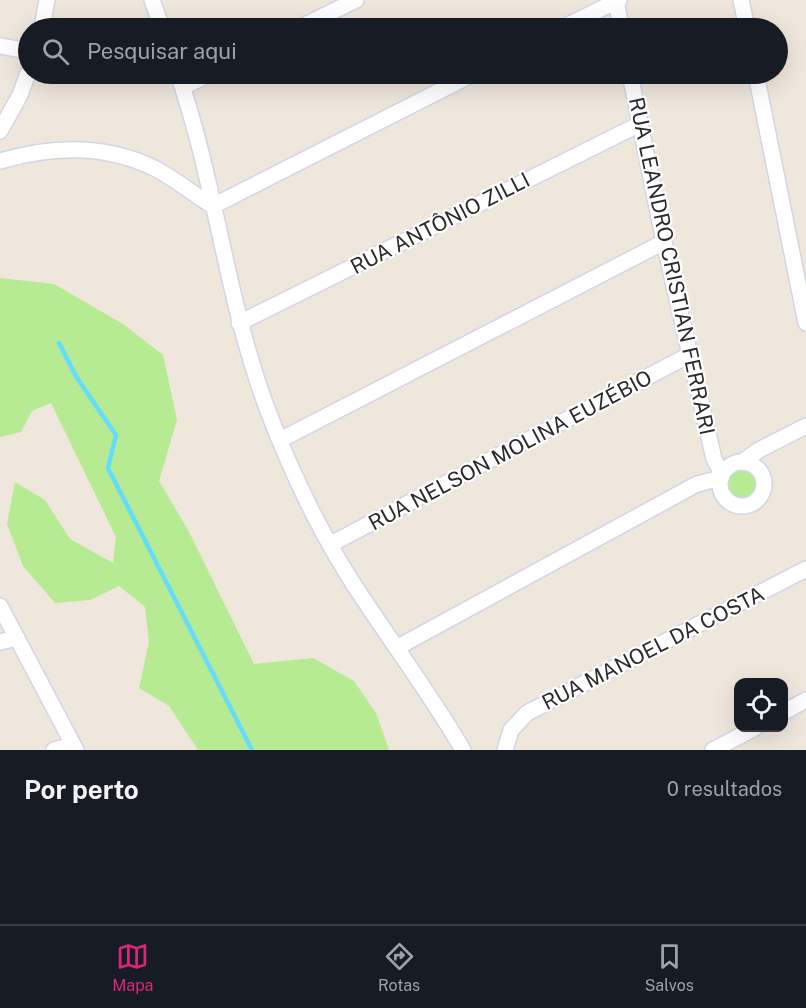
<!DOCTYPE html>
<html lang="pt">
<meta charset="utf-8">
<style>
body{margin:0;font-family:"Public Sans",sans-serif;background:#242831;color:#f1f3f6}
.controls{position:absolute;right:18px;bottom:18px;display:grid;overflow:hidden;border-radius:12px;box-shadow:0 6px 24px #0002}
.controls button{width:54px;height:54px;display:grid;place-items:center;padding:0;border:0;border-bottom:2px solid #363941;background:#171b24;color:#f1f3f6;font:30px sans-serif}
.list{margin:0;padding:0;list-style:none}
h2{display:flex;justify-content:space-between;align-items:center;height:78px;margin:0;padding:0 24px;font-size:26px}
h2 small{font-size:20px;font-weight:400;color:#9ea1a6}
.icon{flex:none;width:33px;height:33px;fill:none;stroke:currentColor;stroke-width:2;stroke-linecap:round;stroke-linejoin:round}
.map{position:relative;flex:none;width:806px;height:750px;overflow:hidden}
.search{position:absolute;background:#171b24;box-shadow:0 6px 24px #0002;left:18px;right:18px;top:18px;height:66px;display:flex;align-items:center;gap:15px;box-sizing:border-box;padding:0 21px;border-radius:33px;color:#9ea1a6;font-size:22px}
.sheet{height:174px;background:#171b24}
nav{display:flex;justify-content:space-around;align-items:center;box-sizing:border-box;height:84px;border-top:2px solid #363941;background:#171b24;font-size:16px;color:#9ea1a6}
nav a{display:grid;justify-items:center;gap:3px}
nav .on{color:#db2777}
.map>svg:first-child{display:block}
.green{fill:#b6eb93}
.lines{fill:none;stroke-linecap:round;stroke-linejoin:round}
.stream{stroke:#64dcfc;stroke-width:4.5}
.minor-casing{stroke:#d1d6e6;stroke-width:18}
.minor{stroke:#fff;stroke-width:15}
.labels{text-anchor:middle;dominant-baseline:central;stroke-width:4.5;stroke-linejoin:round;paint-order:stroke}
.street-label{font-size:21px;fill:#2b2b2b;stroke:#fff}
</style>
<div class="map">
<svg width="806" height="750" viewBox="0 0 806 750">
<rect width="100%" height="100%" fill="#efe6dc"/>
<g class="green">
<polygon points="0,278 54,284 123,324 163,355 177,420 159,481 188,530 254,664 313,658 354,681 376,713 389,750 198,750 169,706 139,688 149,642 145,607 119,586 90,600 55,603 23,566 7,524 15,482 45,500 70,539 113,563 116,537 51,403 32,411 21,432 0,437"/>
<circle cx="742" cy="485" r="14"/>
</g>
<g class="lines">
<polyline class="stream" points="59,343 77,378 116,435 108,468 252,750"/>
<g class="minor-casing">
<g id="minor">
<polyline points="152,0 162,28"/>
<polyline points="616,0 621,28"/>
<polyline points="741,0 747,28"/>
<polyline points="42,28 47,0"/>
<polyline points="299,28 356,0"/>
<polyline points="562,28 619,0"/>
<polyline points="0,46 28,51"/>
<path d="M 178,74 C 215,181 226,296 265,403 C 291,473 325,544 368,606 C 400,654 434,700 463,750"/>
<polyline points="630,74 664,242 714,459 722,474"/>
<polyline points="756,74 806,323"/>
<polyline points="183,87 210,74"/>
<polyline points="0,131 20,95 28,73"/>
<path d="M 0,161 C 51,146 105,144 154,168 C 174,178 193,194 213,206 L 473,74"/>
<polyline points="239,323 640,124"/>
<polyline points="280,440 664,242"/>
<circle cx="742" cy="484" r="22"/>
<polyline points="742,462 759,450 806,426"/>
<polyline points="331,544 689,355"/>
<polyline points="0,606 76,750"/>
<polyline points="0,642 17,638"/>
<polyline points="398,647 697,484 721,478"/>
<polyline points="784,712 806,700"/>
<polyline points="54,750 73,745"/>
<polyline points="505,750 511,730 527,713 806,569"/>
<polyline points="713,750 755,728"/>
</g>
</g>
<use href="#minor" class="minor"/>
</g>
<g class="labels">
<g class="street-label">
<text transform="translate(440 223) rotate(-27)">RUA ANTÔNIO ZILLI</text>
<text transform="translate(672 266) rotate(78)">RUA LEANDRO CRISTIAN FERRARI</text>
<text transform="translate(510 450) rotate(-28)">RUA NELSON MOLINA EUZÉBIO</text>
<text transform="translate(653 648) rotate(-27)">RUA MANOEL DA COSTA</text>
</g>
</g>
</svg>
<div class="controls">
<button><svg class="icon" aria-label="locate" viewBox="0 0 24 24"><circle cx="12" cy="12" r="6"/><path d="M12 2v4M12 18v4M2 12h4M18 12h4"/></svg></button>
</div>
<div class="search"><svg class="icon" aria-label="search" viewBox="0 0 24 24"><circle cx="10" cy="10" r="6"/><path d="M15 15l6 6"/></svg>Pesquisar aqui</div>
</div>
<section class="sheet">
<h2>Por perto<small>0 resultados</small></h2>
<ul class="list">
</ul>
</section>
<nav>
<a class="on"><svg class="icon" aria-label="map" viewBox="0 0 24 24"><path d="M3 6l6-2 6 2 6-2v14l-6 2-6-2-6 2zM9 4v14M15 6v14"/></svg>Mapa</a>
<a><svg class="icon" aria-label="directions" viewBox="0 0 24 24"><path d="M12 3l9 9-9 9-9-9zM9 14v-3h6M13 9l2 2-2 2"/></svg>Rotas</a>
<a><svg class="icon" aria-label="saved" viewBox="0 0 24 24"><path d="M7 4h10v16l-5-4-5 4z"/></svg>Salvos</a>
</nav>
